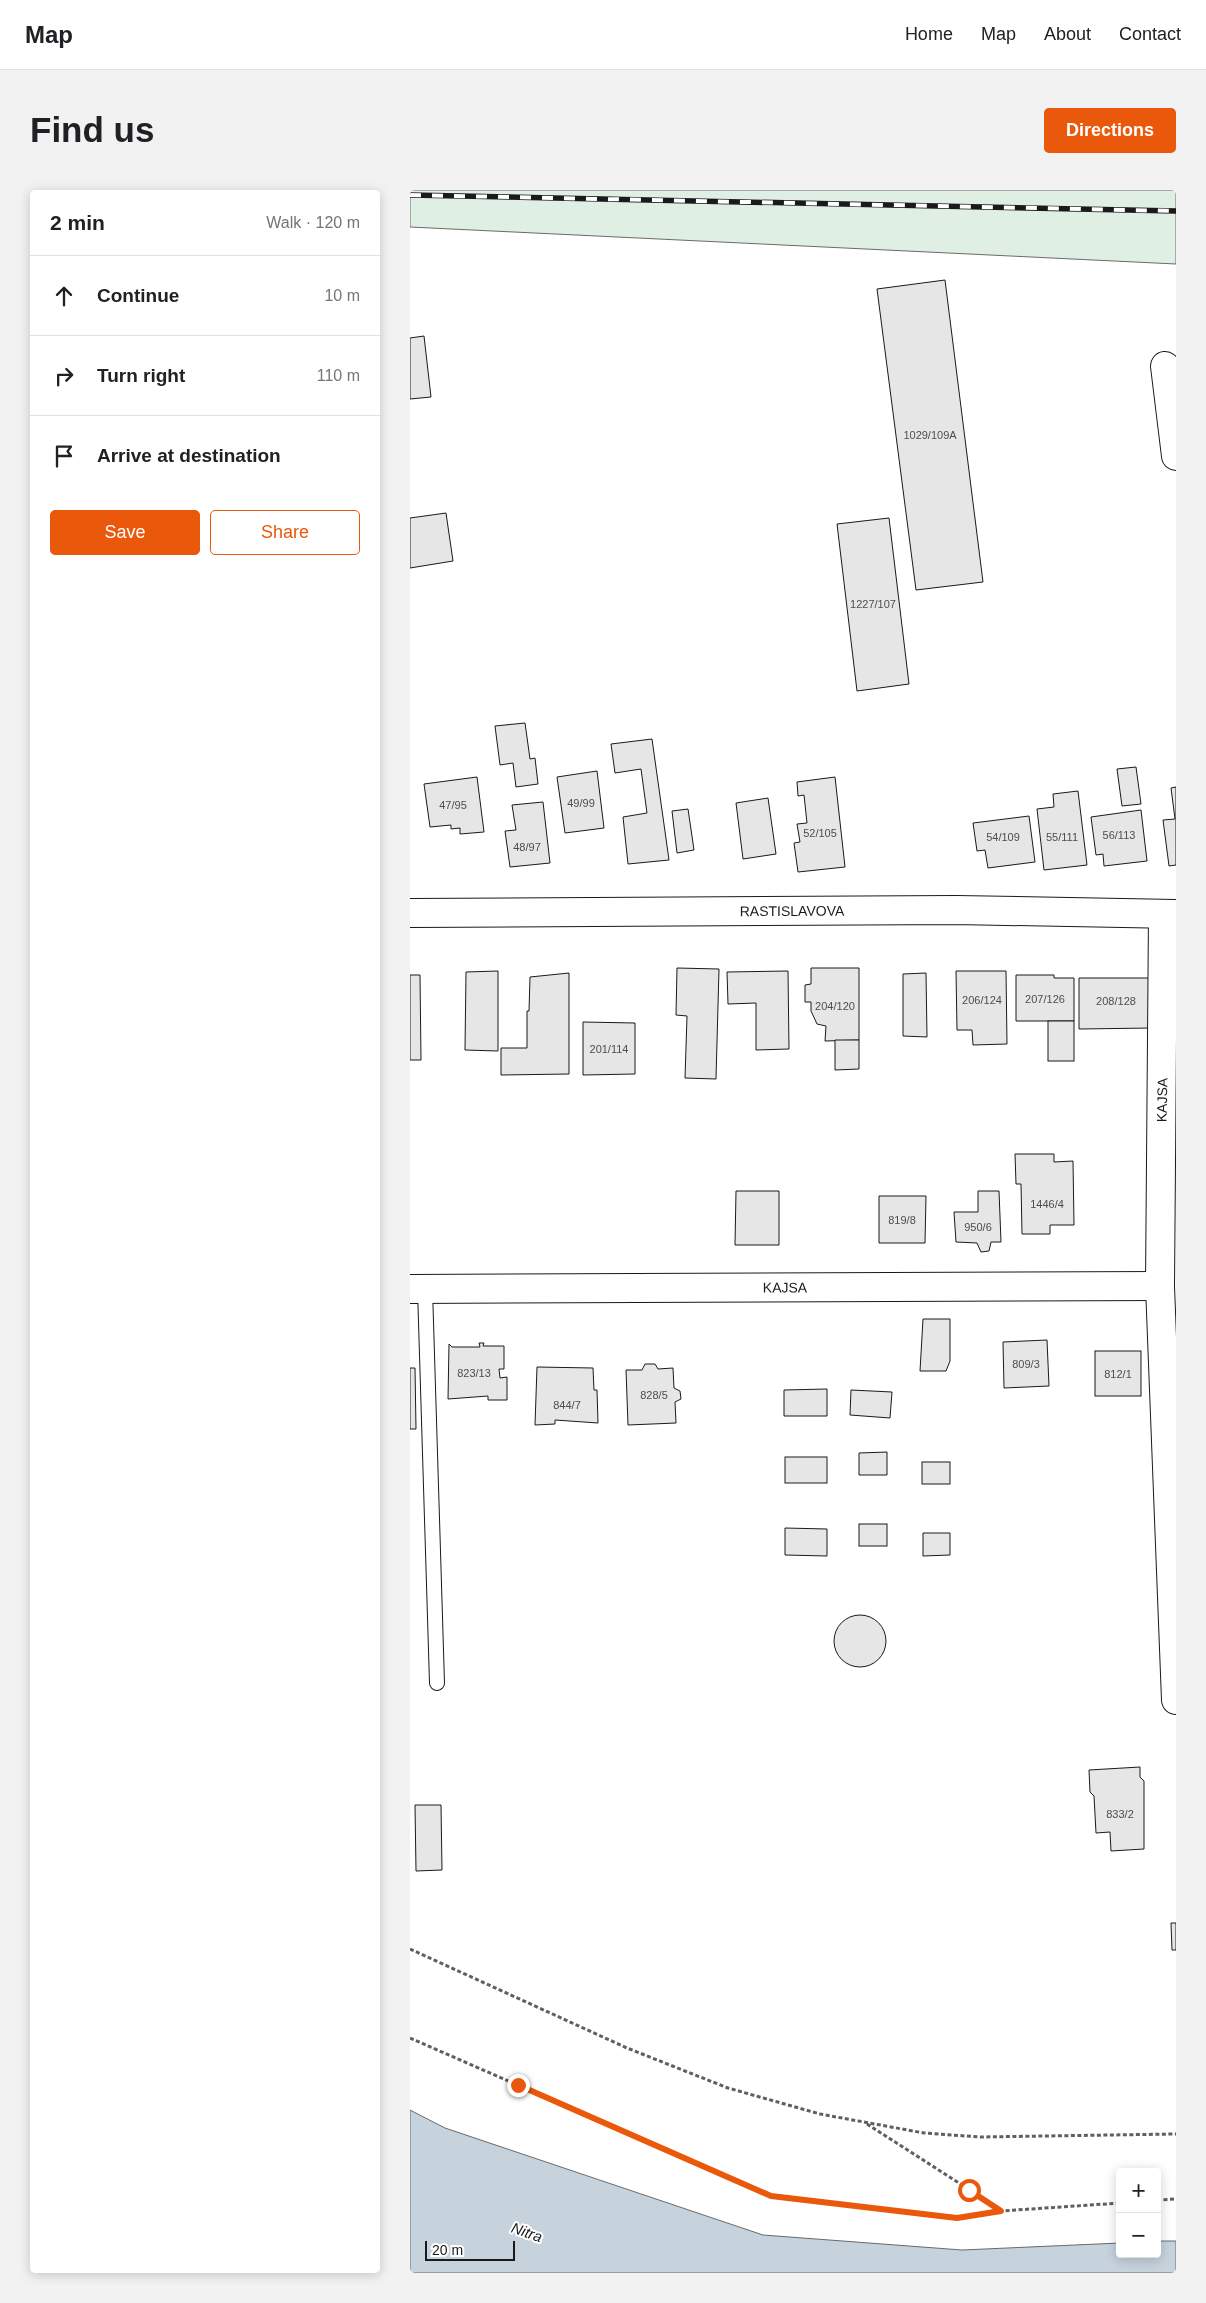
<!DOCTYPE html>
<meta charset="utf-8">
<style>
body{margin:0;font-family:Helvetica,sans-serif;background:#f2f2f2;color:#202124}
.controls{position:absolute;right:15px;bottom:15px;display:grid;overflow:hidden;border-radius:5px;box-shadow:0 2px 12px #0003}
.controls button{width:45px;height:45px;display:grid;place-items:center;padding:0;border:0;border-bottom:1px solid #e0e0e0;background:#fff;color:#202124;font:25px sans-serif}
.scale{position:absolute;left:15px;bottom:12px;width:90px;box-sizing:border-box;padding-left:5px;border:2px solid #1a1a1a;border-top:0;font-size:14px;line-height:18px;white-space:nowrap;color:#1a1a1a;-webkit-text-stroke:4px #fff;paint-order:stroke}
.stop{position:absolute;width:15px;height:15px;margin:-11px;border:4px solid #ea580c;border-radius:50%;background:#fff}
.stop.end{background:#ea580c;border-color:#fff;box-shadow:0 1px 5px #0008}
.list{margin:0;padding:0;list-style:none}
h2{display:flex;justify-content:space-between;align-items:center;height:65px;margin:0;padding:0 20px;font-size:21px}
h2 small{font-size:16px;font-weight:400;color:#757577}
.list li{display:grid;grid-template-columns:32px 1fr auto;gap:15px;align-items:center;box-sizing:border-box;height:80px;padding:0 20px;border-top:1px solid #e0e0e0}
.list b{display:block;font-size:19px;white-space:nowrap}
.list em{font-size:16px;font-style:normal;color:#757577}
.actions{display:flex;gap:10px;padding:15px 20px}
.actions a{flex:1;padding:11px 0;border:1px solid #ea580c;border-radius:5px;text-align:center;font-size:18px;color:#ea580c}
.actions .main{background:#ea580c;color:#fff}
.icon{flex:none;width:28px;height:28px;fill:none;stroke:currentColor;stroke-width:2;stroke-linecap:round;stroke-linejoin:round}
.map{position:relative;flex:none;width:766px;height:2083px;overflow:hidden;border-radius:5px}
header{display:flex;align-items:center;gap:30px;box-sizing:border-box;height:70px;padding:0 25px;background:#fff;border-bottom:1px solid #e0e0e0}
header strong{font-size:24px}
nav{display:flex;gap:28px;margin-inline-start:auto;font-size:18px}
.intro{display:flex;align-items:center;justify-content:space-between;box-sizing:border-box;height:120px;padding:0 30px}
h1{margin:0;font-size:35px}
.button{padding:12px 22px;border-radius:5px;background:#ea580c;color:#fff;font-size:18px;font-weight:700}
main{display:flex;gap:30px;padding:0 30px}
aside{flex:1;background:#fff;border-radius:5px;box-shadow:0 2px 12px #0003}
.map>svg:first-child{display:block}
.green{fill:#e0efe3;stroke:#6a6a6a}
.water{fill:#c6d2dc;stroke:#6a6a6a}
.building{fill:#e6e6e6;stroke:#1a1a1a}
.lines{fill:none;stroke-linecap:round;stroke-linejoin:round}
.lane-casing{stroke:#1a1a1a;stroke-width:16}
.street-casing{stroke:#1a1a1a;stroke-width:30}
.secondary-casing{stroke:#1a1a1a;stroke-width:30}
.path{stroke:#5f5f5f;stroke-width:3;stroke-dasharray:4 2.5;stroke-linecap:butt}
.lane{stroke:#fff;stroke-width:14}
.street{stroke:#fff;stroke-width:28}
.secondary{stroke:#fff;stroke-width:28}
.rail-casing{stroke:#1a1a1a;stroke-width:5.5}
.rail{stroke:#fff;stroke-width:4;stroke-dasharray:11;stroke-linecap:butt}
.route{stroke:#ea580c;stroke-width:6}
.labels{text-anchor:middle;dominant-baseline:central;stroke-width:4;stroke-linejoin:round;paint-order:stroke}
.number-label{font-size:11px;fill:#4d4d4d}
.street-label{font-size:14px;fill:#1a1a1a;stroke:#fff}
.water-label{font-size:15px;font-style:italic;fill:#1a1a1a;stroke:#fff}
</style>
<header>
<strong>Map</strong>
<nav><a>Home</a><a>Map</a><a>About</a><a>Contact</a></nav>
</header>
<div class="intro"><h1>Find us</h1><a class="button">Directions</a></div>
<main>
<aside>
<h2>2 min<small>Walk · 120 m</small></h2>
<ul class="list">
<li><svg class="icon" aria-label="ahead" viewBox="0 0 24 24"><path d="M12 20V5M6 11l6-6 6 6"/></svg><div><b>Continue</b></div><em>10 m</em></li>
<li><svg class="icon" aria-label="right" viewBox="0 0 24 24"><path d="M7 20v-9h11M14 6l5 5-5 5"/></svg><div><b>Turn right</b></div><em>110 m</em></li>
<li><svg class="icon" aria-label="arrive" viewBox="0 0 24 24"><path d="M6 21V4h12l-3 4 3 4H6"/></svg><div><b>Arrive at destination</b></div></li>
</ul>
<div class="actions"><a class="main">Save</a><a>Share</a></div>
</aside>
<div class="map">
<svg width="766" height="2083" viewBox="0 0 766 2083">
<rect width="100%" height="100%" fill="#fff"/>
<polygon class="green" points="0,0 766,0 766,74 0,37"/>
<polygon class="water" points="0,1920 35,1938 353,2045 552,2060 710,2053 710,2064 747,2064 747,2051 766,2051 766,2083 0,2083"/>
<g class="building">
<polygon points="535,90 573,392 506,400 467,99"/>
<polygon points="14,146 21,207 0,209 0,148"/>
<polygon points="36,323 43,371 0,378 0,328"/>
<polygon points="479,328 499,494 447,501 427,334"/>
<polygon points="115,533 120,569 125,568 128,594 106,597 103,573 90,575 85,536"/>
<polygon points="242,549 259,670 218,674 213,627 237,623 231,579 205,583 201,554"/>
<polygon points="726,577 731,614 712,616 707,579"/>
<polygon points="187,581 194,638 155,643 147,587"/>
<polygon points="67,587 74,642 50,644 50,638 41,639 41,635 20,637 14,594"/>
<polygon points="425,587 435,677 388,682 384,653 390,652 387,634 397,633 394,605 388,606 387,592"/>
<polygon points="766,597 766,675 759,676 753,630 765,629 761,598"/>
<polygon points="668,601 677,675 634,680 627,619 644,617 643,604"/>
<polygon points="358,608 366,664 333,669 326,613"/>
<polygon points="133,612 140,673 100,677 95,641 106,640 102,615"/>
<polygon points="278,619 284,660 267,663 262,621"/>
<polygon points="731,620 737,671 694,676 693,664 686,665 681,627"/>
<polygon points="619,626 625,672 578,678 575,660 567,661 563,633"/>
<polygon points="267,778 309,779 306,889 275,888 277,826 266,825"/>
<polygon points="401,778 449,778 449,850 415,851 416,836 407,834 401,821 401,812 395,812 395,795 401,794"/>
<polygon points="88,781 88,861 55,860 56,782"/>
<polygon points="378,781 379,859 346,860 346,813 318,814 317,782"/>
<polygon points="546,781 596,781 597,854 563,855 562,840 547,840"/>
<polygon points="159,783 159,884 91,885 91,858 117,858 117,821 119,821 120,787"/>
<polygon points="516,783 517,847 493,846 493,784"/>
<polygon points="0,785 10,785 11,870 0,870"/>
<polygon points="606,785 644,785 644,788 664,788 664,831 606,831"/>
<polygon points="669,788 742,788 742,838 669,839"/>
<rect x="638" y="831" width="26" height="40"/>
<polygon points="173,832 225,833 225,884 173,885"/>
<polygon points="425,850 449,850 449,879 425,880"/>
<polygon points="605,964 644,964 644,972 663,971 664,1035 640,1035 640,1044 612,1044 611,994 606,994"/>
<polygon points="326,1001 369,1001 369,1055 325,1055"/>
<polygon points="568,1001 589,1001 591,1052 581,1052 579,1061 571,1062 567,1053 546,1052 544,1022 568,1022"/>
<polygon points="469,1006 516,1006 515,1053 469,1053"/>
<polygon points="513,1129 540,1129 540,1171 536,1181 510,1181"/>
<polygon points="637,1150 639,1196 594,1198 593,1152"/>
<polygon points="69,1153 74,1153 73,1156 94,1156 94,1179 89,1179 90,1188 97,1187 97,1210 78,1210 78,1206 38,1209 39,1154 42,1157 70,1157"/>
<rect x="685" y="1161" width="46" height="45"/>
<polygon points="235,1174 245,1174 248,1179 263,1178 264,1198 270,1201 271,1209 265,1212 266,1233 218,1235 216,1180 232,1180"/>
<polygon points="127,1177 183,1178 184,1200 187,1200 188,1233 145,1230 145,1234 125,1235"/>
<polygon points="0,1178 5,1178 6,1239 0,1239"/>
<polygon points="417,1199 417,1226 374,1226 374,1200"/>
<polygon points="441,1200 482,1202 480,1228 440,1225"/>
<polygon points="477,1262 477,1285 449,1285 449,1263"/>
<rect x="375" y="1267" width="42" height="26"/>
<rect x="512" y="1272" width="28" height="22"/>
<rect x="449" y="1334" width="28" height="22"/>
<polygon points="375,1338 417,1339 417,1366 375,1365"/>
<polygon points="513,1343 540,1343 540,1365 513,1366"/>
<circle cx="450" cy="1451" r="26"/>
<polygon points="730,1577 730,1587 734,1591 734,1659 701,1661 700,1642 686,1643 684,1606 680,1602 679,1580"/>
<polygon points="5,1615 31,1615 32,1680 6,1681"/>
<polygon points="761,1733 766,1733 766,1760 762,1760"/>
</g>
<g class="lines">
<g class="lane-casing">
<polyline id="lane" points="15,1099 27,1493"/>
</g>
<g class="street-casing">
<g id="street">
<polyline points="755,176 766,266"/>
<polyline points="753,724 750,1096 766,1510"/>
<path id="s1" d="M 0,1099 L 750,1096"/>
</g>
</g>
<g class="secondary-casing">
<g id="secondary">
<path id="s2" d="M 0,723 L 546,720 L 766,724"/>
</g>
</g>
<g class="path">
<polyline points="0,1759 217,1858 318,1898 410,1924 514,1943 570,1947 766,1944"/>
<polyline points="0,1848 361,2006 547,2028 591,2021 710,2013"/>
<polyline points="457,1934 591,2020"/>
<polyline points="747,2010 766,2009"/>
</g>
<use href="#lane" class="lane"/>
<use href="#street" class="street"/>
<use href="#secondary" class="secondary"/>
<g class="rail-casing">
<polyline id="rail" points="0,5 766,21"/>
</g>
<use href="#rail" class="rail"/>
</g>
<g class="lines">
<polyline class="route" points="108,1895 361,2006 547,2028 591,2021 559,2000"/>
</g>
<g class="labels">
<g class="number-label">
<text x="520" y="245">1029/109A</text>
<text x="463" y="414">1227/107</text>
<text x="171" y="613">49/99</text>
<text x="43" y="615">47/95</text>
<text x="410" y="643">52/105</text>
<text x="709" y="645">56/113</text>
<text x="593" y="647">54/109</text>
<text x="652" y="647">55/111</text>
<text x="117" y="657">48/97</text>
<text x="635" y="809">207/126</text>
<text x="572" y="810">206/124</text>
<text x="706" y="811">208/128</text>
<text x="425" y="816">204/120</text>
<text x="199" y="859">201/114</text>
<text x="637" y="1014">1446/4</text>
<text x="492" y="1030">819/8</text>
<text x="568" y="1037">950/6</text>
<text x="616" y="1174">809/3</text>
<text x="64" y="1183">823/13</text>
<text x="708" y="1184">812/1</text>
<text x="244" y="1205">828/5</text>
<text x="157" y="1215">844/7</text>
<text x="710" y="1624">833/2</text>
</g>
<g class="street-label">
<text stroke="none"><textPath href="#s2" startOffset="382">RASTISLAVOVA</textPath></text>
<text transform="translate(752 910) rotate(-89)">KAJSA</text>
<text stroke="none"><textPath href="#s1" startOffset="375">KAJSA</textPath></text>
</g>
<g class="water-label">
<text transform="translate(117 2042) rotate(19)">Nitra</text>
</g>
</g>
</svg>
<div class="controls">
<button>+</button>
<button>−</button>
</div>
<div class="scale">20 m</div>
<div class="stop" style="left:559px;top:2000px"></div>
<div class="stop end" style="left:108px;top:1895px"></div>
</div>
</main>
